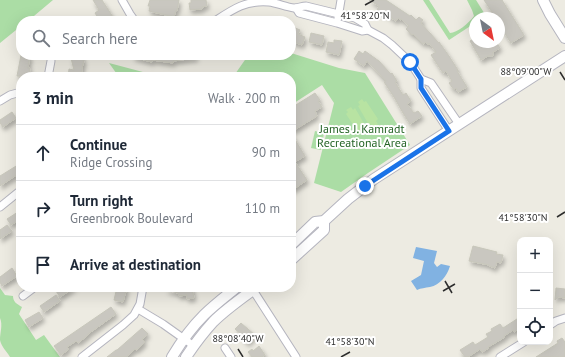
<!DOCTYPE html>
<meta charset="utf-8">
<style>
body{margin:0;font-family:"PT Sans",sans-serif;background:#f2f2f3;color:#1f2937}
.controls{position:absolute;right:12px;bottom:12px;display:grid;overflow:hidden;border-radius:8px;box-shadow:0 4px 16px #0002}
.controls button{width:36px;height:36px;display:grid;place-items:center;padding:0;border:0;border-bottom:1px solid #e0e1e3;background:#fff;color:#1f2937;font:20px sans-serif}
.compass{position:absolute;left:469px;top:12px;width:36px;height:36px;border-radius:50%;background:#fff;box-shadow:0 4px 16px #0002;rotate:147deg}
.stop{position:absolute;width:12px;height:12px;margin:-9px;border:3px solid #1a73e8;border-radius:50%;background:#fff}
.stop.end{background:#1a73e8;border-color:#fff;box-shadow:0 1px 4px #0008}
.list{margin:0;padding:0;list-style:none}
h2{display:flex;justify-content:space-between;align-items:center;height:52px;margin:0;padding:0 16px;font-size:17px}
h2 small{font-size:13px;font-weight:400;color:#747a83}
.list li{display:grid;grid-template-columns:26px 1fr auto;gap:12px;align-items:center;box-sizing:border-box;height:56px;padding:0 16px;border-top:1px solid #e0e1e3}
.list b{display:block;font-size:15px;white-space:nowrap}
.list p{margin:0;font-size:13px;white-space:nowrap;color:#747a83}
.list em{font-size:13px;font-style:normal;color:#747a83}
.icon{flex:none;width:22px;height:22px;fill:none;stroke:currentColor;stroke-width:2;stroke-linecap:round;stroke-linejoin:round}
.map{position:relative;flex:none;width:565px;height:357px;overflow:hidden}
.search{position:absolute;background:#fff;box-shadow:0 4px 16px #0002;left:16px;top:16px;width:280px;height:44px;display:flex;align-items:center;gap:10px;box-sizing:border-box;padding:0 14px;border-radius:16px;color:#747a83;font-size:15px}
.panel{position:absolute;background:#fff;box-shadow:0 4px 16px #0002;left:16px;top:72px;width:280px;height:220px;border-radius:16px}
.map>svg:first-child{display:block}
.green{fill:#abdda5}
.pitch{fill:#b8e3a2}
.water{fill:#81b2e2}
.building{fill:#c9c7c0;stroke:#c8c7bb;filter:url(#shadow)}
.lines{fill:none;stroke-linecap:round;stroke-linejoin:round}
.street-casing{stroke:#b5b5bf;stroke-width:9}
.secondary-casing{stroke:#b5b5bf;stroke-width:12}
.street{stroke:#fff;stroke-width:7}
.secondary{stroke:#fff;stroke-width:10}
.route{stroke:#1a73e8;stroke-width:5}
.ticks{fill:none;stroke:#2d2d2d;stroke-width:1.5}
.labels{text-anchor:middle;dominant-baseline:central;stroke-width:4;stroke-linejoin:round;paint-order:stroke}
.park-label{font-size:12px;fill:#246425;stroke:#fff}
.ticks-label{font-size:10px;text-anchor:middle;fill:#2d2d2d;stroke:#fff;stroke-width:4;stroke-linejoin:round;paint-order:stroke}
</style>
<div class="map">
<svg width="565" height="357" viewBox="0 0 565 357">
<defs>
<filter id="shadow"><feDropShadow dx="2" dy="3.5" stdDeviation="2" flood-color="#0004"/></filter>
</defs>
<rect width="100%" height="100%" fill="#edebe2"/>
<g class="green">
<polygon points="0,0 53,0 28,21 21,21 21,26 0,43"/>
<path d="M 423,0 L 429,0 L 450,33 C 457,33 469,23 474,16 L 472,10 L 467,0 L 476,0 L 486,16 L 483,18 L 475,18 L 475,23 L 449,40 Z"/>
<polygon points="291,53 339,68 365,73 410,145 368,173 341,192 314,183 334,103 322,85 291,105 291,77 233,77 247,57 250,55 291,55"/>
<polygon points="109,63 158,76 174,77 119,77"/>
<polygon points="315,131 324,133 321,150 311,148"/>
<path d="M 0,288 L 5,295 L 13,296 C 13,302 17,304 22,307 L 19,314 L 36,340 L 44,335 L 60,357 L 10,357 C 7,352 1,346 0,340 C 0,332 3,325 0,318 Z"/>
</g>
<g class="pitch">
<polygon points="362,99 364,102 366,101 378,119 376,121 378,124 373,127 371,124 369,125 358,106 360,105 358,102"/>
<polygon points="351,107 353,110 355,108 366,127 364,128 366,131 362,134 360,131 358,132 346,114 348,112 346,110"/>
</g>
<path class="water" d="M 416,247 L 437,251 L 434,263 L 437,267 L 441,264 L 450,266 C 447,276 440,285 430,287 C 425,288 421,288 417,290 L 411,281 L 421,275 L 424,261 L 413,258 Z"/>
<g class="building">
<polygon points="93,0 102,0 113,17 107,21 100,21 95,13 99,10"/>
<polygon points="150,0 179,0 177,11 176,10 174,17 149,11 150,6 148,6"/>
<polygon points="191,0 206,0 207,6 202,7 202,9 190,10 189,3 191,3"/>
<polygon points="369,0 386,0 410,16 411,15 416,20 419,17 423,20 421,23 439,43 439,42 449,56 458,70 457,71 467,87 458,92 456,88 454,90 449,83 452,81 446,71 443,73 431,55 436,52 429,43 428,45 426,42 423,44 413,34 412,35 406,29 409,26 401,19 401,20 398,18 396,21 384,13 383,14 377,10 379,6"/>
<polygon points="484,0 502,0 524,35 511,43 499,24 499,18 492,18 490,14 492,12"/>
<polygon points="293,27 300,30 298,34 305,37 302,45 291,41 293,34 291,32"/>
<polygon points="311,33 324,36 322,45 309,42"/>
<polygon points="475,38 475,42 496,42 500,48 493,52 493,56 488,56 481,60 470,41"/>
<polygon points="334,40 342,41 339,55 326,52 328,42 334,43"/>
<polygon points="359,51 363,54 365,51 379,61 391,74 392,73 397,81 395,82 403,95 406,93 411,101 407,104 414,113 418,111 422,116 410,124 403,113 394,97 384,82 386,81 367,61 364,66 354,59"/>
<polygon points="21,55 30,55 28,68 30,68 29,77 17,76"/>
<polygon points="72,55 82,55 84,63 83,63 81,77 68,77 69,69 74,70 71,58 73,57"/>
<polygon points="133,55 196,55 196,58 173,61 173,63 152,60 152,62 133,57"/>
<polygon points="315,93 320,100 318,101 322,107 315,111 317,116 291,132 291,108"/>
<polygon points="12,112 16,118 3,127 0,123 0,120"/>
<polygon points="291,133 305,156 295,162 307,180 291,191"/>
<polygon points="21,163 21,172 0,186 0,176"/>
<polygon points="21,210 21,219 11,225 7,219"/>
<polygon points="7,225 12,231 0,239 0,230"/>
<polygon points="473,246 497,252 496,254 503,255 501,263 497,262 495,268 489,266 489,265 469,261"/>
<polygon points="12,268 17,276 2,286 0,282 0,277"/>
<polygon points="62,287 75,287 60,297 56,291"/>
<polygon points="117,287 127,287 123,302 114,300"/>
<polygon points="183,287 192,287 194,298 187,299 187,295 179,296 178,293 166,290"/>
<polygon points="556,288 565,289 565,298 558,297 555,300"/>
<polygon points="56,295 60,301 44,312 40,306"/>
<polygon points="111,307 116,314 88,334 88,335 78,343 76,341 67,347 69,349 61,355 54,346"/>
<polygon points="39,312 43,318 29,327 25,320"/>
<polygon points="520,317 520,328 514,332 513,330 504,336 505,337 488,347 489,348 482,352 480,349 468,357 465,357 460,350 473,342 475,345 488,337 486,334 492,331 491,329 500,324 503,328"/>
<polygon points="241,323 255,335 248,343 242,338 243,336 235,329"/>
<polygon points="142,328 148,334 142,339 145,342 140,347 136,350 135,349 126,357 107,357 116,350 117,350"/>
<polygon points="562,338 565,342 565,357 536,357 558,343 557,341"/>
<polygon points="259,346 265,355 262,357 252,357 248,352 252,349 253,351"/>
</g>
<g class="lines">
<g class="street-casing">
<g id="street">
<polyline points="122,0 130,14 135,21"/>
<polyline points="296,8 299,13 337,23 362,31 368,30"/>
<polyline points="338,18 341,0"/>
<path d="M 215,21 C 233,9 246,0 269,2 C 277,3 286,7 294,8 C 298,8 302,6 306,6 L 355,18 L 365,24 L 368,30 L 383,38 L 392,45 L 410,62 L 421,79 L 431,83 L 459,124"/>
<polyline points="48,77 51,61"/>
<polyline points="421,79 421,88 449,131"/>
<polyline points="0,101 10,95 21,92"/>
<polyline points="0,207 21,190"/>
<polyline points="251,287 296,357"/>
<polyline points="23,296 35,287"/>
<polyline points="138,309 163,324 194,346"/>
<polyline points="550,325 556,321 565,318"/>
<polyline points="225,348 231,357"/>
<polyline points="82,357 123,325 134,315 140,304 143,287"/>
<polyline points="500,357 524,342"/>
</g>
</g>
<g class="secondary-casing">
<g id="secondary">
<polyline points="543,0 550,14 565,38"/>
<polyline points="291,245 315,222 324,221 348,199 374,179 565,56"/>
<polyline points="291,260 324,230 324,221"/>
<path d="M 172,357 C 181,342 192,327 204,315 C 214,305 226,296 237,287"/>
<path d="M 186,357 C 194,345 203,333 213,322 C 226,309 242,298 257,287"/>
</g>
</g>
<use href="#street" class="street"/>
<use href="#secondary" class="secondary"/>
</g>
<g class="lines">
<polyline class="route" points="365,186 449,131 421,88 421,79 410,62"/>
</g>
<path class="ticks" d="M 365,5 L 374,0M 560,72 L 565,80M 557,217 L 565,212M 445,281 L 452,293M 443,291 L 455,284M 238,349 L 243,357M 341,357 L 350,352"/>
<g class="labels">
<g class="park-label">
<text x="362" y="128">James J. Kamradt<tspan x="362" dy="14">Recreational Area</tspan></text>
</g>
</g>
<g class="ticks-label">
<text x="365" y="19">41°58'20"N</text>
<text x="526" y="75">88°09'00"W</text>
<text x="523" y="221">41°58'30"N</text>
<text x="238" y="342">88°08'40"W</text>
<text x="350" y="345">41°58'30"N</text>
</g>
</svg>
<div class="controls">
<button>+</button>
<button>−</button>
<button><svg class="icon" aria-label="locate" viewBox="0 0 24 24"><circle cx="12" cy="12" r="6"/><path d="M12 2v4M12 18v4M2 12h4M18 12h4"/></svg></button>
</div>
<svg class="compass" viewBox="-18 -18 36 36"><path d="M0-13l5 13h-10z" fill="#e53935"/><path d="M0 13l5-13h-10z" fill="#747a83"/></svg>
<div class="stop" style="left:410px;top:62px"></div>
<div class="stop end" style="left:365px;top:186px"></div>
<div class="search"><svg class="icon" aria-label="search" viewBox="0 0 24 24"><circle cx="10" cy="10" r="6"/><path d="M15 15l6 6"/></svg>Search here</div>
<section class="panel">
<h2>3 min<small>Walk · 200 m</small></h2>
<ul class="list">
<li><svg class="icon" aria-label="ahead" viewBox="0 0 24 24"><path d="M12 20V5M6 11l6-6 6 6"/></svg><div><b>Continue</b><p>Ridge Crossing</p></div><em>90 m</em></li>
<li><svg class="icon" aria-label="right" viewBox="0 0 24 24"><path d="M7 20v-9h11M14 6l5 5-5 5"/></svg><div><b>Turn right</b><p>Greenbrook Boulevard</p></div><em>110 m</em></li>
<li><svg class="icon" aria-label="arrive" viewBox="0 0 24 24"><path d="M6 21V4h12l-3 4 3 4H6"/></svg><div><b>Arrive at destination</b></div></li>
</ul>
</section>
</div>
